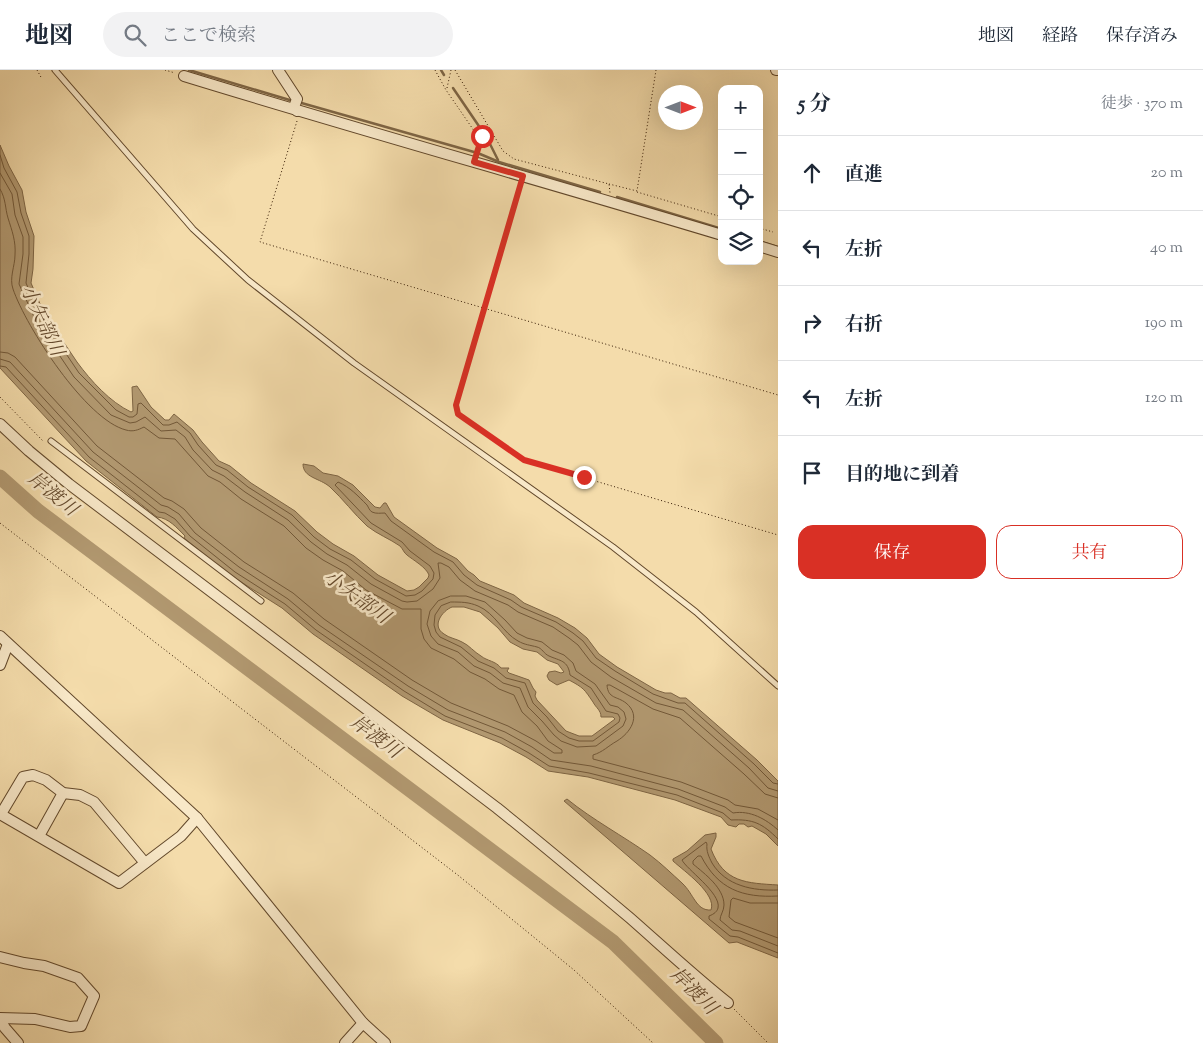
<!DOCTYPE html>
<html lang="ja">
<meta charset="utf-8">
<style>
body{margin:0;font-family:"Sorts Mill Goudy","Noto Serif JP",serif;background:#f2f2f3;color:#1f2937}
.controls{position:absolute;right:15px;top:15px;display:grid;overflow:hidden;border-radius:10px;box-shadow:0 5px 20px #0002}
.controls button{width:45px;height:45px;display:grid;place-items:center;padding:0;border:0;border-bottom:1px solid #e0e1e3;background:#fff;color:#1f2937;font:25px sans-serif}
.compass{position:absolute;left:658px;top:15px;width:45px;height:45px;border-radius:50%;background:#fff;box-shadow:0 5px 20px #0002;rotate:90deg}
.stop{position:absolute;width:15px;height:15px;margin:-11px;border:4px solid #d93025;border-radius:50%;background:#fff}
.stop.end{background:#d93025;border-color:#fff;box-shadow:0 1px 5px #0008}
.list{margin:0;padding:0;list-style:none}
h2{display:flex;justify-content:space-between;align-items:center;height:65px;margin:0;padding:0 20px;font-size:21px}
h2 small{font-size:16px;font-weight:400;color:#747a83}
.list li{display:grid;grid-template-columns:32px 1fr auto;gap:15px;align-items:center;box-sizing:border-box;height:75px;padding:0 20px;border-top:1px solid #e0e1e3}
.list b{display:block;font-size:19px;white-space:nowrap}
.list em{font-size:16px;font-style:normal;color:#747a83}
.actions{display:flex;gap:10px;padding:15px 20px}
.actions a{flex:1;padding:11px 0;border:1px solid #d93025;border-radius:15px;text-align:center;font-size:18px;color:#d93025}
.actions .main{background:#d93025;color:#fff}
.icon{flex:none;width:28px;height:28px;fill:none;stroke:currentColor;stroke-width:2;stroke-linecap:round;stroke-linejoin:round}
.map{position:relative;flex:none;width:778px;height:973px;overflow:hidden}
header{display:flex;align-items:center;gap:30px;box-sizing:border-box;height:70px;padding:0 25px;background:#fff;border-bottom:1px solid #e0e1e3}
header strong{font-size:24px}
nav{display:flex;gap:28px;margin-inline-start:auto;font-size:18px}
.search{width:350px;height:45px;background:#f2f2f3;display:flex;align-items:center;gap:12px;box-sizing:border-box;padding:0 18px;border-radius:28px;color:#747a83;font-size:19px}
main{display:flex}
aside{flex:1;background:#fff}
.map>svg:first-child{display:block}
.water{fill:#b29971;stroke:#7e6544;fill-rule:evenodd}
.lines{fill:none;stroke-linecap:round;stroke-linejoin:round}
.shore{stroke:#725838;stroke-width:1}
.stream{stroke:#7e6544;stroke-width:2.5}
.river{stroke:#b29971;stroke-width:15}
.service-casing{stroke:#62482b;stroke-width:7}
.minor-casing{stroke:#62482b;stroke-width:12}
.path{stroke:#311600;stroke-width:1;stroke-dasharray:1 2.5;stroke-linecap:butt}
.service{stroke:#f8e8c8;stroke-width:5}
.minor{stroke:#f8e8c8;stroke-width:10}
.route{stroke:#d93025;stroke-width:6}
.labels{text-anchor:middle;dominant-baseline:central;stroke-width:5;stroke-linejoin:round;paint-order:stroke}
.water-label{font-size:19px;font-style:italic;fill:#654a2d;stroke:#f8e8c8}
</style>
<header>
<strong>地図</strong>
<div class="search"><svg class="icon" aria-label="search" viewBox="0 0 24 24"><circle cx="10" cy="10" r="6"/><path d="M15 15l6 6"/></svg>ここで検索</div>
<nav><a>地図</a><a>経路</a><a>保存済み</a></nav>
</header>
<main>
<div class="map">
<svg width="778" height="973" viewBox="0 0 778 973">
<rect width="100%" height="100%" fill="#f4dcab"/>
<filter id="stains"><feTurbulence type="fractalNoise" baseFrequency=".004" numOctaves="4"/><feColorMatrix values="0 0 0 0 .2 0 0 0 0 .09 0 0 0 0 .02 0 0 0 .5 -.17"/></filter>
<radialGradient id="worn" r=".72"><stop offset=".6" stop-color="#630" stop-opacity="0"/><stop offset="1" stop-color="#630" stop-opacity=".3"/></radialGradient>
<g class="water">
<path d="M 0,75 L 9,96 L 22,120 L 26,142 L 34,166 L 33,199 L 31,213 L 44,243 L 77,292 C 91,311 110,332 131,342 L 133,341 L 132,317 L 137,316 L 151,337 L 165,350 L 169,350 L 174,344 L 193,360 L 202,372 L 219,391 L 230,396 L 251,413 L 295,441 L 317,462 L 333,474 L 354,486 L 378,505 L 407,521 L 414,520 L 419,517 L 428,508 L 429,505 C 426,497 413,490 407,485 C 404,483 403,479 400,476 C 390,469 377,464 367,456 C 354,444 343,429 330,417 C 320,408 303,408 303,394 L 314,396 L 323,403 L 338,406 L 353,415 L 375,437 L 380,438 L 384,433 L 386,433 L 394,447 L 437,478 L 457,489 L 468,501 L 474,505 L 480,511 L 514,525 L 524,533 L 558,548 L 575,558 L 587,568 L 599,584 L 617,597 L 656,620 L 665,623 L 671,623 L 680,628 L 686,628 L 757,690 L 778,711 L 778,776 L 766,764 L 752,756 L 748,757 L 744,754 L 739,754 L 736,757 L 728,755 L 721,747 L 675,730 L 588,707 L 548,701 L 526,687 L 500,673 L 443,650 L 402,626 L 313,564 L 282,538 L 230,505 L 184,468 L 185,466 C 177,458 169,448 157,447 L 86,391 L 0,298 ZM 452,537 L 464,537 L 480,542 L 498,558 L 510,572 L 523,579 L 537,582 L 547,590 L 558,594 L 564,602 L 561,603 L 555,601 L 549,602 L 547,606 L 549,610 L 557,615 L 569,610 C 584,618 584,619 593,632 C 596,638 601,640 601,647 L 613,647 L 615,649 L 592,666 L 579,666 L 566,661 L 537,630 L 535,626 L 536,622 L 533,618 L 529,610 L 509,603 L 507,601 L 509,598 L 501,598 C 496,591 487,591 481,586 C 474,582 469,575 462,572 C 457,569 449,568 444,564 C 431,556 442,541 452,537 Z"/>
<path d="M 567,729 C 593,750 623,766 650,785 C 662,794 672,804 682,813 C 694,824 696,841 711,840 C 717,824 684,801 673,791 L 673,789 L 687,781 L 705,765 L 716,763 L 716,767 L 711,779 C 724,813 747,813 778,815 L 778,888 L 737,872 L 729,873 L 564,731 Z"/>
</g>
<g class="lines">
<g class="shore">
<path d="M 0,85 L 4,98 L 17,122 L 21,143 L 29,166 L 29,184 L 26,213 L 40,245 L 79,303 L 116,340 L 129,347 L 133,347 L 137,344 L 138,334 L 141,333 L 163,355 L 169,355 L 177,352 L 190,363 L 198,375 L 216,395 L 227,400 L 248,417 L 292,445 L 314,467 L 330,479 L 351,490 L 375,509 L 406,526 L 415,525 L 422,521 L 433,509 L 434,503 L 430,496 L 410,481 L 402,472 L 371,453 L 335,415 L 338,412 C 350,417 358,426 367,435 C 369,438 369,440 372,442 C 376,444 381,443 385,443 L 391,451 L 434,482 L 453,492 L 464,505 L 477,515 L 511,530 L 521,537 L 556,552 L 573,563 L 583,571 L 596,588 L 615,601 L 653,624 L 678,633 L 685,633 L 754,694 L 773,713 L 778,714"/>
<polyline points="0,103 12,124 15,145 23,167 23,184 19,214 35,249 74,307 111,345 130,353 136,352 145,347 161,361 176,360 185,367 193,380 212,400 224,406 245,422 288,450 311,472 327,484 347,495 371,514 402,531 407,532 417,531 433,519 440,508 438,493 441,493 449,497 460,510 475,521 508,535 518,542 553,557 569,568 578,575 591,592 611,607 656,633 683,640 749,698 768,718 778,721"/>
<path d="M 0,119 C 6,129 5,138 8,148 C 12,161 16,171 15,185 C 15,196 9,208 13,219 C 26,257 86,350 126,360 C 133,362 138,360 144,357 L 159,368 L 175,369 L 208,406 L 220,412 L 241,429 L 284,456 L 306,478 L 323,490 L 343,501 L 366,520 L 402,539 L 421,539 L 421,559 L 424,569 L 431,578 L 454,589 L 470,602 L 485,609 L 499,619 L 514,625 L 522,642 L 537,656 L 548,671 L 562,680 L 562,683 L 554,683 L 536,671 L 508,656 L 451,633 L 412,610 L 324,549 L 293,523 L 244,492 L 201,458 L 184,439 L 172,431 L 164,428 L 97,376 L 15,287 L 8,283 L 0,282"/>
<path d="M 0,289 L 10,292 L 93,382 L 161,435 L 168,437 L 179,444 L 195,463 L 239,497 L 288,529 L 319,555 L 408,616 L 448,640 L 505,662 L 532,677 L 551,690 L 591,696 L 678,719 L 725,737 L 733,743 C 750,740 766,749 778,760"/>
<path d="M 0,296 L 6,297 L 89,387 L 159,442 L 165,443 L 175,449 L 190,466 L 235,502 L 285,534 L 316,560 L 404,621 L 445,646 L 502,668 L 529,683 L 549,696 L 589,703 L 677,725 L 723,743 L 731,750 C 753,749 762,753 778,769"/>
<polygon points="451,526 466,526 485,532 505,550 517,563 527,568 542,572 552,580 564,585 573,593 576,601 595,614 610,635 618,637 624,642 626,649 623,656 596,676 577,677 561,671 554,665 542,651 528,637 520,618 503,613 490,603 474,596 458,582 438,574 431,566 427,554 430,541 438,531"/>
<path d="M 451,532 C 461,532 469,532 478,536 C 495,543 503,563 518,571 C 525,575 530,575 537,577 C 542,578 544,584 549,586 C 560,591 568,590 570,605 L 591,618 L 606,641 L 618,644 L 620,648 L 619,652 L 593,671 L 579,671 L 569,668 L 558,661 L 547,647 L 533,633 L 525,613 L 506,608 L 494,598 L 478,591 L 461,577 L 440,567 L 436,562 L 434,555 L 435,545 L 441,536 Z"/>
<path d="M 778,728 L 765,724 L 744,704 L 680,648 L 653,639 L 610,615 L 607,615 C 608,629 617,626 626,633 C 642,646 630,663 617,671 C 608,676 603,682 593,685 L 593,689 L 681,712 L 728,730 L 735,735 L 758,739 L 778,750"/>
<path d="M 778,820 C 753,821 726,816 712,793 C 709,787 706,781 707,774 L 706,772 L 682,790 C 687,801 739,835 709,846 L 709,849 L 730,866 L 738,867 L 778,883"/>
<path d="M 778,826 C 742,828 718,819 701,786 L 698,786 L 693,791 L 693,794 C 705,804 724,818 724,835 C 724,841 720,845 720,850 L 732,860 L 740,861 L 778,876"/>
<polyline points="778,833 750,833 733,828 731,830 729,847 735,852 778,868"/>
</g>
<g class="stream">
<polyline points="189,0 293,31"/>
<polyline points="441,0 444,5"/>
<polyline points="453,18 487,68 498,90"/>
<polyline points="298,32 474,82"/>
<polyline points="480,84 499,92 600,122"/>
<polyline points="617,127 722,159"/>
<polyline points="759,171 778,177"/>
</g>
<polyline class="river" points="0,407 38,441 613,872 716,973"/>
<g class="service-casing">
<g id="service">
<polyline points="55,0 193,159 248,210 354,293 613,477 696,542 778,616"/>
<polyline points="51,371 261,531"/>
</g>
</g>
<g class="minor-casing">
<g id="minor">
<polyline points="278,0 297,29 294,37 297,41"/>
<polyline points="776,0 778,0"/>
<path d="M 184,6 C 363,61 543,111 722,165"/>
<polyline points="759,176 778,182"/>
<path d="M 0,354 L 29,381 L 69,414 L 497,738 C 542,774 586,811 630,848 C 663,877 694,906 728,933"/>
<polyline points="0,566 197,748 363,953 385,973"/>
<polyline points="0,595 8,574"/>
<polyline points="0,744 119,813 181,766 197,748"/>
<polyline points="1,744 23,707 33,705 46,710 63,723 80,725 94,732 145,793"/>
<polyline points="39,766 63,723"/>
<polyline points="0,887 24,893 44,896 78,908 94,926 81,956 70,957 35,949 0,948"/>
<polyline points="0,950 5,958 18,973"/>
<polyline points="345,973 363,953"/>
</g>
</g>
<g class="path">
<polyline points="37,0 42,9"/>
<polyline points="165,0 175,3"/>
<polyline points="435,0 446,20 479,68 479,76 477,84"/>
<polyline points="455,0 503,81 514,89 609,114 610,123"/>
<polyline points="447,18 451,0"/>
<polyline points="297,51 260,172 778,325"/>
<polyline points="479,68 491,61"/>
<polyline points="609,114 637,121 656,0"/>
<polyline points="521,115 456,335 458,344 524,390 778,465"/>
<polyline points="637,122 722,147"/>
<polyline points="759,158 773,162"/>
<polyline points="0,327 43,371"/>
<polyline points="0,453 459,806 574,900 653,973"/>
<polyline points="734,939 768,973"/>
</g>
<use href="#service" class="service"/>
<use href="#minor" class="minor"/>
</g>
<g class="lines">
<polyline class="route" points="482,66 479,68 479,76 474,92 523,106 456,335 458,344 524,390 584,407"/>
</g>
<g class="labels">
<g class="water-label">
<text transform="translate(41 251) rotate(65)">小矢部川</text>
<text transform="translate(52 425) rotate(39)">岸渡川</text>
<text transform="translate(356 528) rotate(36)">小矢部川</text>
<text transform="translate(375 668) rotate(37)">岸渡川</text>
<text transform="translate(693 922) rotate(45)">岸渡川</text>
</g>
</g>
<rect width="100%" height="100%" filter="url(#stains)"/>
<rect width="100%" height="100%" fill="url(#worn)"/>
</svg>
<div class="controls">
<button>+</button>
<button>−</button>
<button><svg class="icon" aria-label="locate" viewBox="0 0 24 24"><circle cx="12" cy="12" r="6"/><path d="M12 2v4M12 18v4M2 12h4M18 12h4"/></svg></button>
<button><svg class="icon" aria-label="layers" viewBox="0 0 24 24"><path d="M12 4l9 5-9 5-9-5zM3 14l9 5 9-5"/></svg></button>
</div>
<svg class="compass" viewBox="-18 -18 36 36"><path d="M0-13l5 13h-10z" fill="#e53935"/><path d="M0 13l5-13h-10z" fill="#747a83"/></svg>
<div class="stop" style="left:482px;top:66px"></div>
<div class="stop end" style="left:584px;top:407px"></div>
</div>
<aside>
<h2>5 分<small>徒歩 · 370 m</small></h2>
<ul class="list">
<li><svg class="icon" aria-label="ahead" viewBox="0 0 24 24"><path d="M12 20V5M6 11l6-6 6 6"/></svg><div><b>直進</b></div><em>20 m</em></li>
<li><svg class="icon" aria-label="left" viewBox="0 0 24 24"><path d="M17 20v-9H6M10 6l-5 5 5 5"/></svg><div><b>左折</b></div><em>40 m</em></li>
<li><svg class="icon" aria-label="right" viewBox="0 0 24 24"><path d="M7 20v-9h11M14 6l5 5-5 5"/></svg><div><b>右折</b></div><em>190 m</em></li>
<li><svg class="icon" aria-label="left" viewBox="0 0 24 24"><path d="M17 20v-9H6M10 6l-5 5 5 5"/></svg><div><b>左折</b></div><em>120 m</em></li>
<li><svg class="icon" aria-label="arrive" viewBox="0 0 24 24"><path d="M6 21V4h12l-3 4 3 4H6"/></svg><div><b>目的地に到着</b></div></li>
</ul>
<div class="actions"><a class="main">保存</a><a>共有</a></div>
</aside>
</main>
